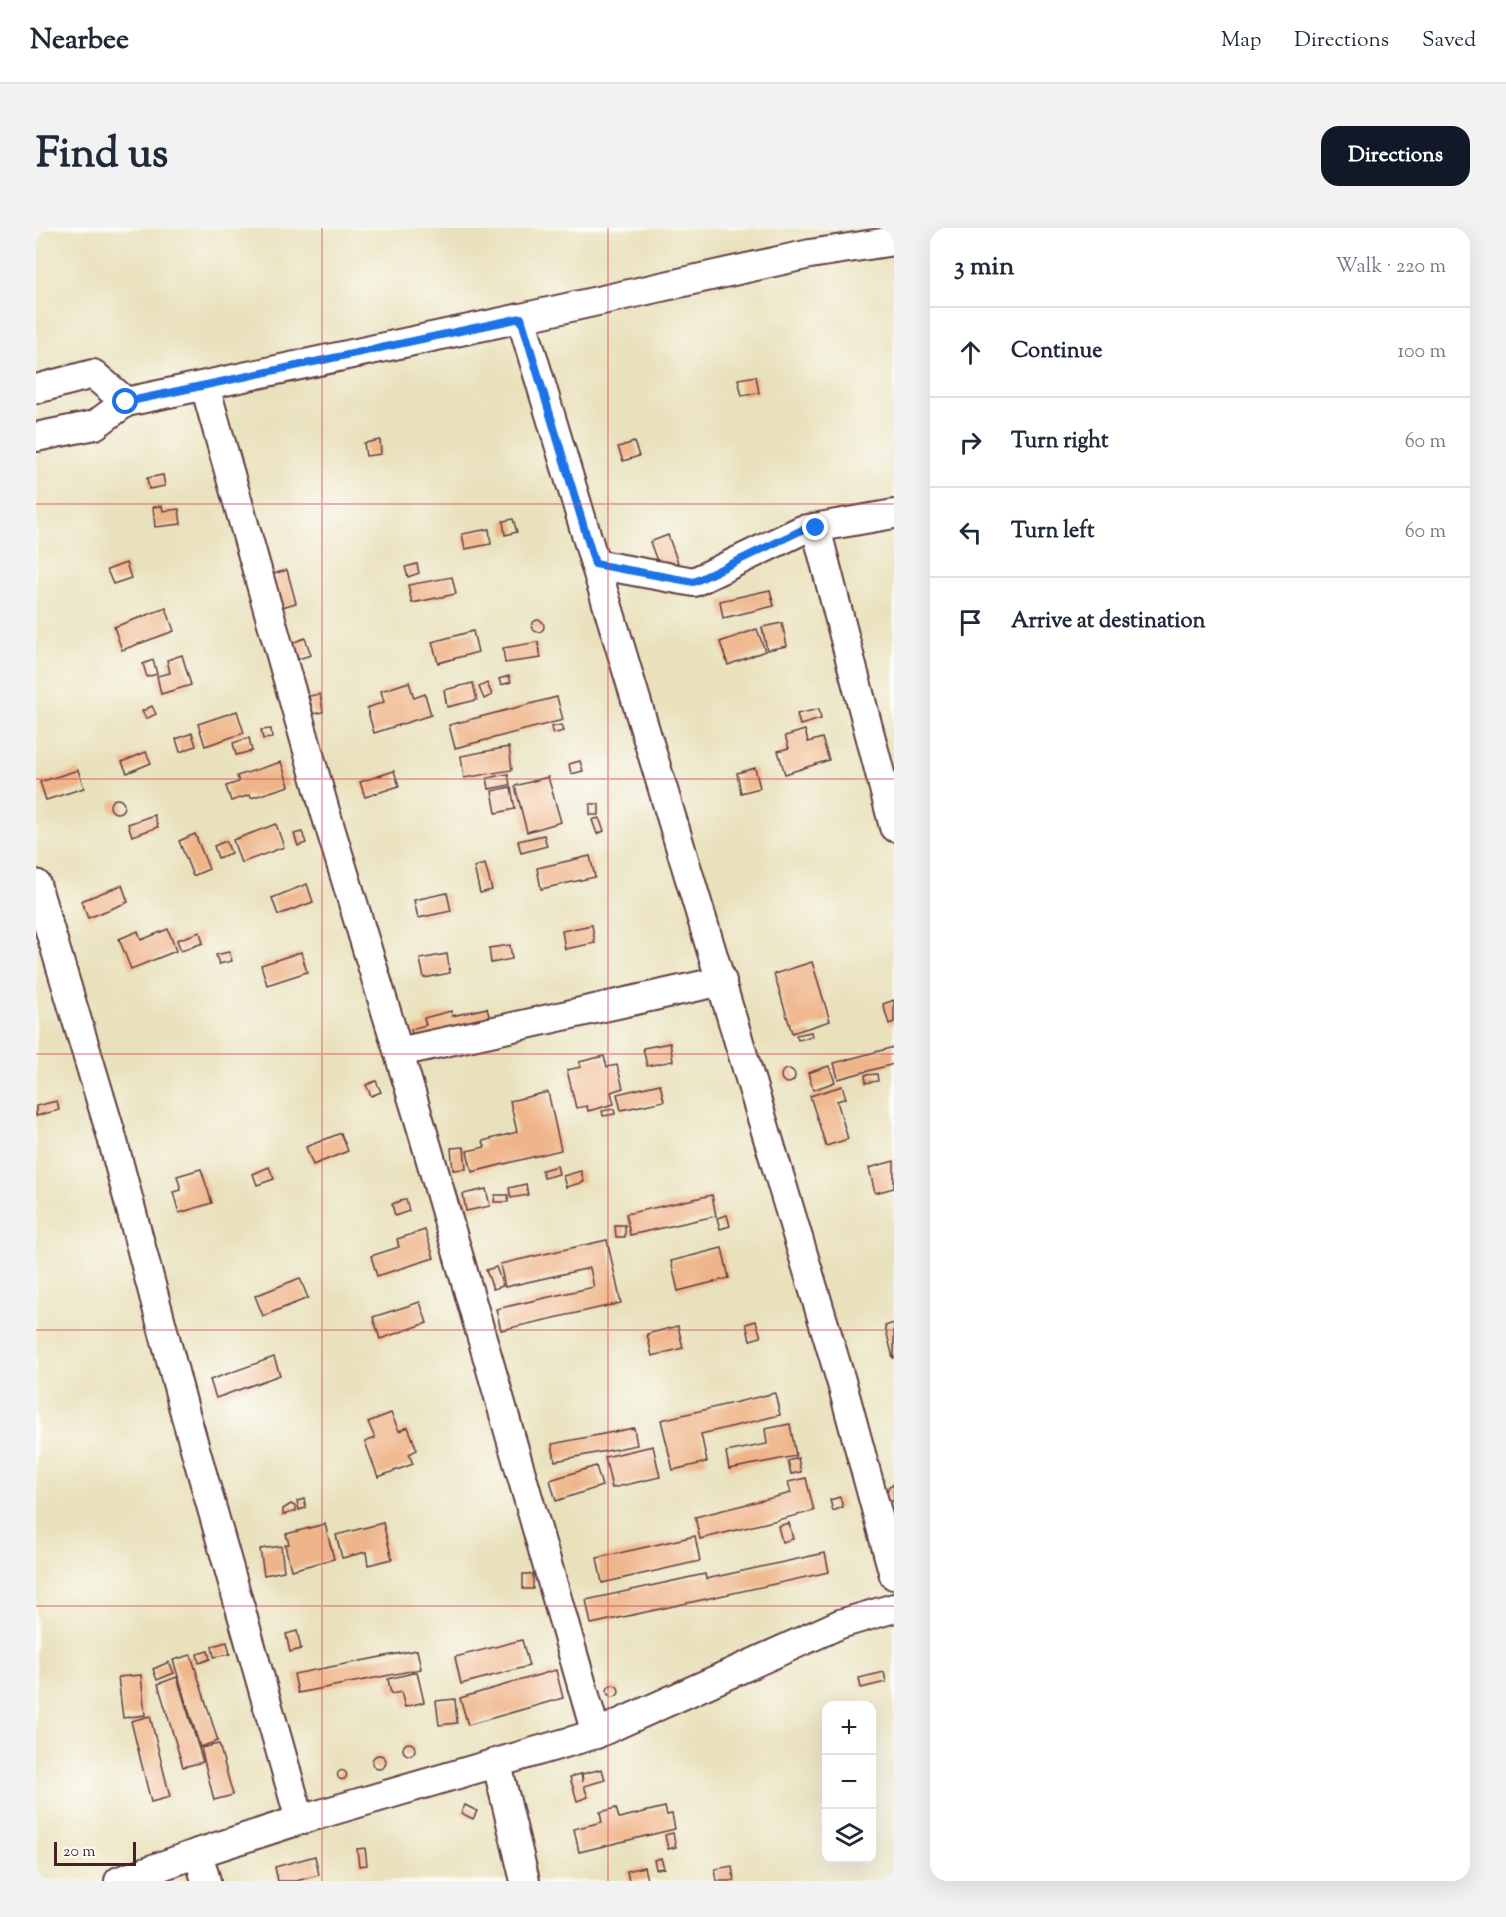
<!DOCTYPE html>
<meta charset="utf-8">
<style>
body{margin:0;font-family:"Sorts Mill Goudy",serif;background:#f2f2f3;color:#1f2937}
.controls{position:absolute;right:18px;bottom:18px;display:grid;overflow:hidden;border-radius:12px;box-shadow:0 6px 24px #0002}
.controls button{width:54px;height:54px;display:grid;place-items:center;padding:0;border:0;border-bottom:2px solid #e0e1e3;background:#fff;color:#1f2937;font:30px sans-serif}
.scale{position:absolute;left:18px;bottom:15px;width:82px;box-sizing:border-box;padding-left:6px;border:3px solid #4a1f2b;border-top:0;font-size:16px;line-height:21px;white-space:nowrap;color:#4a1f2b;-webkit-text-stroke:4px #fdfcf7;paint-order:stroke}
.stop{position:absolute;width:18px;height:18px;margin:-14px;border:4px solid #1a73e8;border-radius:50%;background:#fff}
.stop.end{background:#1a73e8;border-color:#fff;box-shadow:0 2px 6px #0008}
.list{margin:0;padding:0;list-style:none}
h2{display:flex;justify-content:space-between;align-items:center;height:78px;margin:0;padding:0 24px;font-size:26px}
h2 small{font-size:20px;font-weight:400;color:#747a83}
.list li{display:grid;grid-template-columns:39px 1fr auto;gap:18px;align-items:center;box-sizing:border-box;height:90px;padding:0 24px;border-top:2px solid #e0e1e3}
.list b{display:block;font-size:22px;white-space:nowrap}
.list em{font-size:20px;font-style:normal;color:#747a83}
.icon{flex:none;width:33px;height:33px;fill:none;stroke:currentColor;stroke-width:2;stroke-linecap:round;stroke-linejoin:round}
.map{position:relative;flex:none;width:858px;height:1653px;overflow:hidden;border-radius:18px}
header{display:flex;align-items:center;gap:36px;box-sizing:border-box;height:84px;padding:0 30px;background:#fff;border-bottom:2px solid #e0e1e3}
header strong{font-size:28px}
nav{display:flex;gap:33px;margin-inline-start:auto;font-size:21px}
.intro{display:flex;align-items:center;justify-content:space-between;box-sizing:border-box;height:144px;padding:0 36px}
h1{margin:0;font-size:42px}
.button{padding:15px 27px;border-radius:18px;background:#111827;color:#fff;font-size:21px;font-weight:700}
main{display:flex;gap:36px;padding:0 36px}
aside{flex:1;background:#fff;border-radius:18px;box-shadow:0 6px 24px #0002}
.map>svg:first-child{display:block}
.building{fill:#efb58a}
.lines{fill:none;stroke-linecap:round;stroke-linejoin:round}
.street-casing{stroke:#623c41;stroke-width:32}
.street{stroke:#fff;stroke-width:28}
.route{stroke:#1a73e8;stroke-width:8}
.grid{fill:none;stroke:#d1495b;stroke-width:1.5;stroke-opacity:0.55}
</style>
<header>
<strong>Nearbee</strong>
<nav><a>Map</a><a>Directions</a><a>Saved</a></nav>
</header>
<div class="intro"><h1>Find us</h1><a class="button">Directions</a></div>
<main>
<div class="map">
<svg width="858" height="1653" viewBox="0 0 858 1653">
<rect width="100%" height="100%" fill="#fdfcf7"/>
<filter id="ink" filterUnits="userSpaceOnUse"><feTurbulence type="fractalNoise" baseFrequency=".0167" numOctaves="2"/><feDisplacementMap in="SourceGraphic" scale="12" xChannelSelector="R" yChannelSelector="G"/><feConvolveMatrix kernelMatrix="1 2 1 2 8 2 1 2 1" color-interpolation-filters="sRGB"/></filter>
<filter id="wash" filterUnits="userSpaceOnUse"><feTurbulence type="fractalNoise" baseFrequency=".008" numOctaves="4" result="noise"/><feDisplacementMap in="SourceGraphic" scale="24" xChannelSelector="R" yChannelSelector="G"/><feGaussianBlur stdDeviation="1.35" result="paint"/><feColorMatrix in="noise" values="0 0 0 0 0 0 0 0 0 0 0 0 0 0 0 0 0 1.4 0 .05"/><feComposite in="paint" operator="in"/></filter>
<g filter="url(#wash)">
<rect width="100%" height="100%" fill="#e9e1bc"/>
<g id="blocks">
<g class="building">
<polygon points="720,148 723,165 706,168 702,151"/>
<polygon points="344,212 345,226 330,228 328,215"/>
<polygon points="598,214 603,228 587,233 582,219"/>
<polygon points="127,247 129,258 113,261 111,250"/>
<polygon points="126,278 127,283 143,281 145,296 119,299 117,279"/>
<polygon points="477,291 481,304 469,307 467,293"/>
<polygon points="453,301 455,316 429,321 426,306"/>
<polygon points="632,307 642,335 624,341 614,314"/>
<polygon points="90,335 95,350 77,356 71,342"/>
<polygon points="381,336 383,345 372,349 369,339"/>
<polygon points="251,342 260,375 246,379 237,346"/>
<polygon points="416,349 420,366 376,375 372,357"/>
<polygon points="734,362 738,378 687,390 684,373"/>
<polygon points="130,380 138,403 86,422 78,399"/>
<circle cx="502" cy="398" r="6"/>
<polygon points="746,395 751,418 731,422 726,399"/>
<polygon points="721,401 729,423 692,437 684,414"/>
<polygon points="437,403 442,424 402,435 396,414"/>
<polygon points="269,410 275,427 262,431 256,415"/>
<polygon points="502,414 505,430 469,435 467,420"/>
<polygon points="146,427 155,457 125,466 121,448 134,445 131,432"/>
<polygon points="117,432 121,446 111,449 107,436"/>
<polygon points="473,448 475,454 465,457 463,451"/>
<polygon points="373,454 378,470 389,466 395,487 338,505 331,480 348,474 345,463"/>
<polygon points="437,455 441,472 411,479 408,462"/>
<polygon points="451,455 456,467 448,471 443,459"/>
<polygon points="284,466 287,484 277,486 273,468"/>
<polygon points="521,469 527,492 419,520 413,497"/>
<polygon points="116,478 120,486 110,491 106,483"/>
<polygon points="783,481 785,491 764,497 761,486"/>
<polygon points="201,483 208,505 169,518 162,496"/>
<polygon points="525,497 527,503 517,506 515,499"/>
<polygon points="235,501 236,510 227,511 225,502"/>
<polygon points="769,502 772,514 786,510 793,532 749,546 742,523 753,520 749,508"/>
<polygon points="156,505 160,518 144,524 140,511"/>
<polygon points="213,510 216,523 200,527 197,515"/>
<polygon points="473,519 476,542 428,550 425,528"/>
<polygon points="110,524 115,535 91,545 86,534"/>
<polygon points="544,533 547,543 535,546 533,536"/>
<polygon points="245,534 253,558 215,570 214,567 195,573 190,558 203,554 201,548"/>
<polygon points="719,540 724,560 705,565 701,545"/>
<polygon points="42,542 48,560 10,572 4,554"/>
<polygon points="358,543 363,558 329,569 324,554"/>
<polygon points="472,546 474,557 453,561 451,550"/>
<polygon points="512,549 525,594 491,604 479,558"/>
<polygon points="475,559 479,581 460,585 456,563"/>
<circle cx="81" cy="578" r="7"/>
<rect x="554" y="576" width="9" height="11"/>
<polygon points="118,587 122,599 96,608 92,596"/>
<polygon points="563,590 568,603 561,606 556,592"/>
<polygon points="240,596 248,619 205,635 197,612"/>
<polygon points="266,604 270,615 262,618 258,606"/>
<polygon points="159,606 173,641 157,648 143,613"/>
<polygon points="508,607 511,618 485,625 482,613"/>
<polygon points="190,613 195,625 182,630 178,618"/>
<polygon points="554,628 559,649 505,661 501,640"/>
<polygon points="449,636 456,662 444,665 438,639"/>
<polygon points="271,656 277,674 242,687 236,670"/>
<polygon points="86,657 92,674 52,690 45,673"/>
<polygon points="411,665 415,683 382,690 378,672"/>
<polygon points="556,697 559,715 529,721 526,703"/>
<polygon points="132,701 140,723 95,741 83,711 102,703 105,712"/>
<polygon points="164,704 167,715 145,723 141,712"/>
<polygon points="474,717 476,731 455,735 453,720"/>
<polygon points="193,724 196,733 183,736 180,727"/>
<polygon points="265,724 271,744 231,757 225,737"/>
<polygon points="411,726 414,745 388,750 384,731"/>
<polygon points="776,734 794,793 756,805 738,746"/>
<polygon points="858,772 858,794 853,796 847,776"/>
<polygon points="451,780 456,799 379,818 375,801 390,797 388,790 415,783 416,788"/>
<polygon points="775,804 776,809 762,812 760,807"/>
<polygon points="634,815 637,833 611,838 607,820"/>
<polygon points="858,819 858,836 802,851 798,835"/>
<polygon points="568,828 571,839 581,837 587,860 575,864 578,876 552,883 551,878 540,880 531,842 545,839 543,834"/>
<polygon points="793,838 799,854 777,862 772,845"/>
<circle cx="752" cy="848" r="7"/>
<polygon points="841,846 842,853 830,855 829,847"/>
<polygon points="340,853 345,864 335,868 330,857"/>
<polygon points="624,856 628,873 585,882 581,866"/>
<polygon points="806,858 810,870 801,873 812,911 790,918 774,868"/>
<polygon points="512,864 525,922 436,944 431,923 449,919 447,913 481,904 474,873"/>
<polygon points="21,873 23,882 0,888 0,878"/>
<polygon points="578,881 579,886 567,888 566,883"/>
<polygon points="305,905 312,923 277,937 270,919"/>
<polygon points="428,919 430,941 417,942 415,920"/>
<polygon points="858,933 858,960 839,965 833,940"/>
<polygon points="521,938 523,946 508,950 506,942"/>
<polygon points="233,939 238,951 221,957 217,946"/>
<polygon points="165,941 176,975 143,985 137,964 145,962 141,948"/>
<polygon points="545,943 548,954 530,959 527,948"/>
<polygon points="490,956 492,967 475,970 473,960"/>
<polygon points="450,961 454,978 430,983 427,966"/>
<polygon points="459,967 472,967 472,974 458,974"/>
<polygon points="676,967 680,988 594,1007 590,986"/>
<polygon points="370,971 373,983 359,988 356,976"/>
<polygon points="691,987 694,998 684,1001 681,990"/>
<polygon points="579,997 589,997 589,1009 580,1009"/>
<polygon points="389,1002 398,1030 341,1048 335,1028 363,1019 361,1011"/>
<polygon points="571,1012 585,1075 465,1102 460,1081 558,1059 554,1040 469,1059 464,1036"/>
<polygon points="686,1020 693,1050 642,1063 635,1033"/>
<polygon points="460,1039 467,1058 457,1061 450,1042"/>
<polygon points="264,1050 272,1070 227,1088 219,1068"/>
<polygon points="384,1074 391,1095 344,1111 337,1089"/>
<polygon points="720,1093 725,1109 714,1112 710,1096"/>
<polygon points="858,1095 858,1130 857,1130 849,1098"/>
<polygon points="642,1098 647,1120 616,1128 611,1106"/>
<polygon points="238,1129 244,1147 180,1170 174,1152"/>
<polygon points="739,1165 744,1187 665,1206 671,1234 637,1242 625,1192"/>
<polygon points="355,1185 363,1203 372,1199 381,1222 373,1226 377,1236 342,1249 329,1214 339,1210 332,1194"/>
<polygon points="754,1196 760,1228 693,1241 690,1224 731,1216 729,1201"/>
<polygon points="598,1200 601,1217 519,1233 516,1216"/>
<polygon points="617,1218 624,1249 576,1260 569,1229"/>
<polygon points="762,1230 765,1244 755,1246 752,1233"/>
<polygon points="560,1238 566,1258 520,1273 514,1252"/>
<polygon points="770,1250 778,1283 664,1311 659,1289 755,1265 752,1254"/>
<polygon points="858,1256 858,1274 852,1270 851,1264 853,1258"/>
<polygon points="804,1269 807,1279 797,1283 794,1272"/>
<polygon points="268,1271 270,1280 263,1282 261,1273"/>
<polygon points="255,1276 260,1279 260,1283 247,1287 247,1281"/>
<polygon points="347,1295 356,1331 332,1337 330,1324 306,1330 300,1307"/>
<polygon points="753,1295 757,1311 746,1314 742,1298"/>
<polygon points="289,1296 298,1331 255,1342 249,1317 253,1316 250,1306"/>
<polygon points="659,1308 664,1333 566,1355 561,1330"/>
<polygon points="245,1318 248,1343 228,1347 224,1321"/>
<polygon points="789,1325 793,1344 555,1396 550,1372 669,1346 670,1351"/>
<rect x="487" y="1346" width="10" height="15"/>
<polygon points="261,1403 265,1421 254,1424 250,1406"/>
<polygon points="486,1412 493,1438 425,1456 419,1429"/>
<polygon points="191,1414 194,1426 178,1429 176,1418"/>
<polygon points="381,1422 385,1441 262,1465 258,1446"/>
<polygon points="172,1423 174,1431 163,1435 161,1426"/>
<polygon points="155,1427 182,1513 164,1519 137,1432"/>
<polygon points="133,1434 138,1445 121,1452 117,1441"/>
<polygon points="520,1442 527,1470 432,1497 424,1470"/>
<polygon points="381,1444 388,1474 369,1479 365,1464 355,1466 352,1451"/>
<polygon points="848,1444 850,1454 825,1460 823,1450"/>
<polygon points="105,1447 109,1487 87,1490 82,1449"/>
<polygon points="141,1449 167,1534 147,1539 122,1456"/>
<circle cx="577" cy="1463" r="6"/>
<polygon points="419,1471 421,1495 403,1497 400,1473"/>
<polygon points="114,1488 134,1569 115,1574 95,1493"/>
<circle cx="373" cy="1521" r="6"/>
<polygon points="183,1516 197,1567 178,1572 165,1520"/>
<circle cx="343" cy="1534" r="7"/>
<polygon points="566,1541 569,1552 548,1558 552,1569 541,1573 534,1549 545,1546 547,1554 546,1546"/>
<circle cx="306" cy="1547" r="4.5"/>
<polygon points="429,1577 441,1583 437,1591 425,1585"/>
<polygon points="629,1579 631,1587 636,1586 639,1601 543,1624 538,1601 566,1594 564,1584 580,1580 583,1590"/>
<polygon points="637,1605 640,1619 632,1621 629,1607"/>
<polygon points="329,1620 331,1637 323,1638 321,1621"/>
<polygon points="279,1628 283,1647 260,1653 242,1653 239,1639"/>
<polygon points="625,1630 628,1640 620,1641 618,1632"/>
<polygon points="696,1638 698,1653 681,1653 679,1641"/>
<polygon points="608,1639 611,1652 593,1653 591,1643"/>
</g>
</g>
</g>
<g filter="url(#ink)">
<use href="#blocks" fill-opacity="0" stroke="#623c41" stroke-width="1.5"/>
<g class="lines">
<g class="street-casing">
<g id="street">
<polyline points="858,13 774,26 485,90 806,1156 858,1347"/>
<polyline points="169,158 289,583 385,898 560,1506"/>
<polyline points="0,161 57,146 90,174 59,197 0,209"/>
<polyline points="90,174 485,90"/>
<polyline points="780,300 858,599"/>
<polyline points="559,336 658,354 766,302 858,286"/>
<polyline points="0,656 75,906 149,1185 264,1592"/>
<polyline points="363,824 686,753"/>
<polyline points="461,1536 489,1653"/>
<polyline points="162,1625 170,1653"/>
<polyline points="83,1653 162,1625 264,1592 560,1506 804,1396 858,1380"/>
</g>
</g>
<use href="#street" class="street"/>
</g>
</g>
<g class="lines" filter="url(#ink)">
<polyline class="route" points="90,174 485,90 559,336 658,354 766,302 780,300"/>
</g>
<path class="grid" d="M 286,0 L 286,1653M 572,0 L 572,1653M 0,276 L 858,276M 0,551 L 858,551M 0,826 L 858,826M 0,1102 L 858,1102M 0,1378 L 858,1378"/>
</svg>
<div class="controls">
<button>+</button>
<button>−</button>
<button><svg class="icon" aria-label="layers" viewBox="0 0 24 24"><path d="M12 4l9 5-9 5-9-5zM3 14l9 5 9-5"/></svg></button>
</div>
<div class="scale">20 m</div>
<div class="stop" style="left:90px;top:174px"></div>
<div class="stop end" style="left:780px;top:300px"></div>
</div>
<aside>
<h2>3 min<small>Walk · 220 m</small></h2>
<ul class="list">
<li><svg class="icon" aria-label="ahead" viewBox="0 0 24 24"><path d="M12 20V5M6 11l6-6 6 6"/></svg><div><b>Continue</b></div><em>100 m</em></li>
<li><svg class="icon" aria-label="right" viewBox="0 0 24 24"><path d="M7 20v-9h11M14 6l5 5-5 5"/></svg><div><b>Turn right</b></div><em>60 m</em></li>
<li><svg class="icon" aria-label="left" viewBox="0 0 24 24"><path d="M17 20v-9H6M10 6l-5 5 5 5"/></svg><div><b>Turn left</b></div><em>60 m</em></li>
<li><svg class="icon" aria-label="arrive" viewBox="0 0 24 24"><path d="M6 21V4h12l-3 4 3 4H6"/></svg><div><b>Arrive at destination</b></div></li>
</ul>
</aside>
</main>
